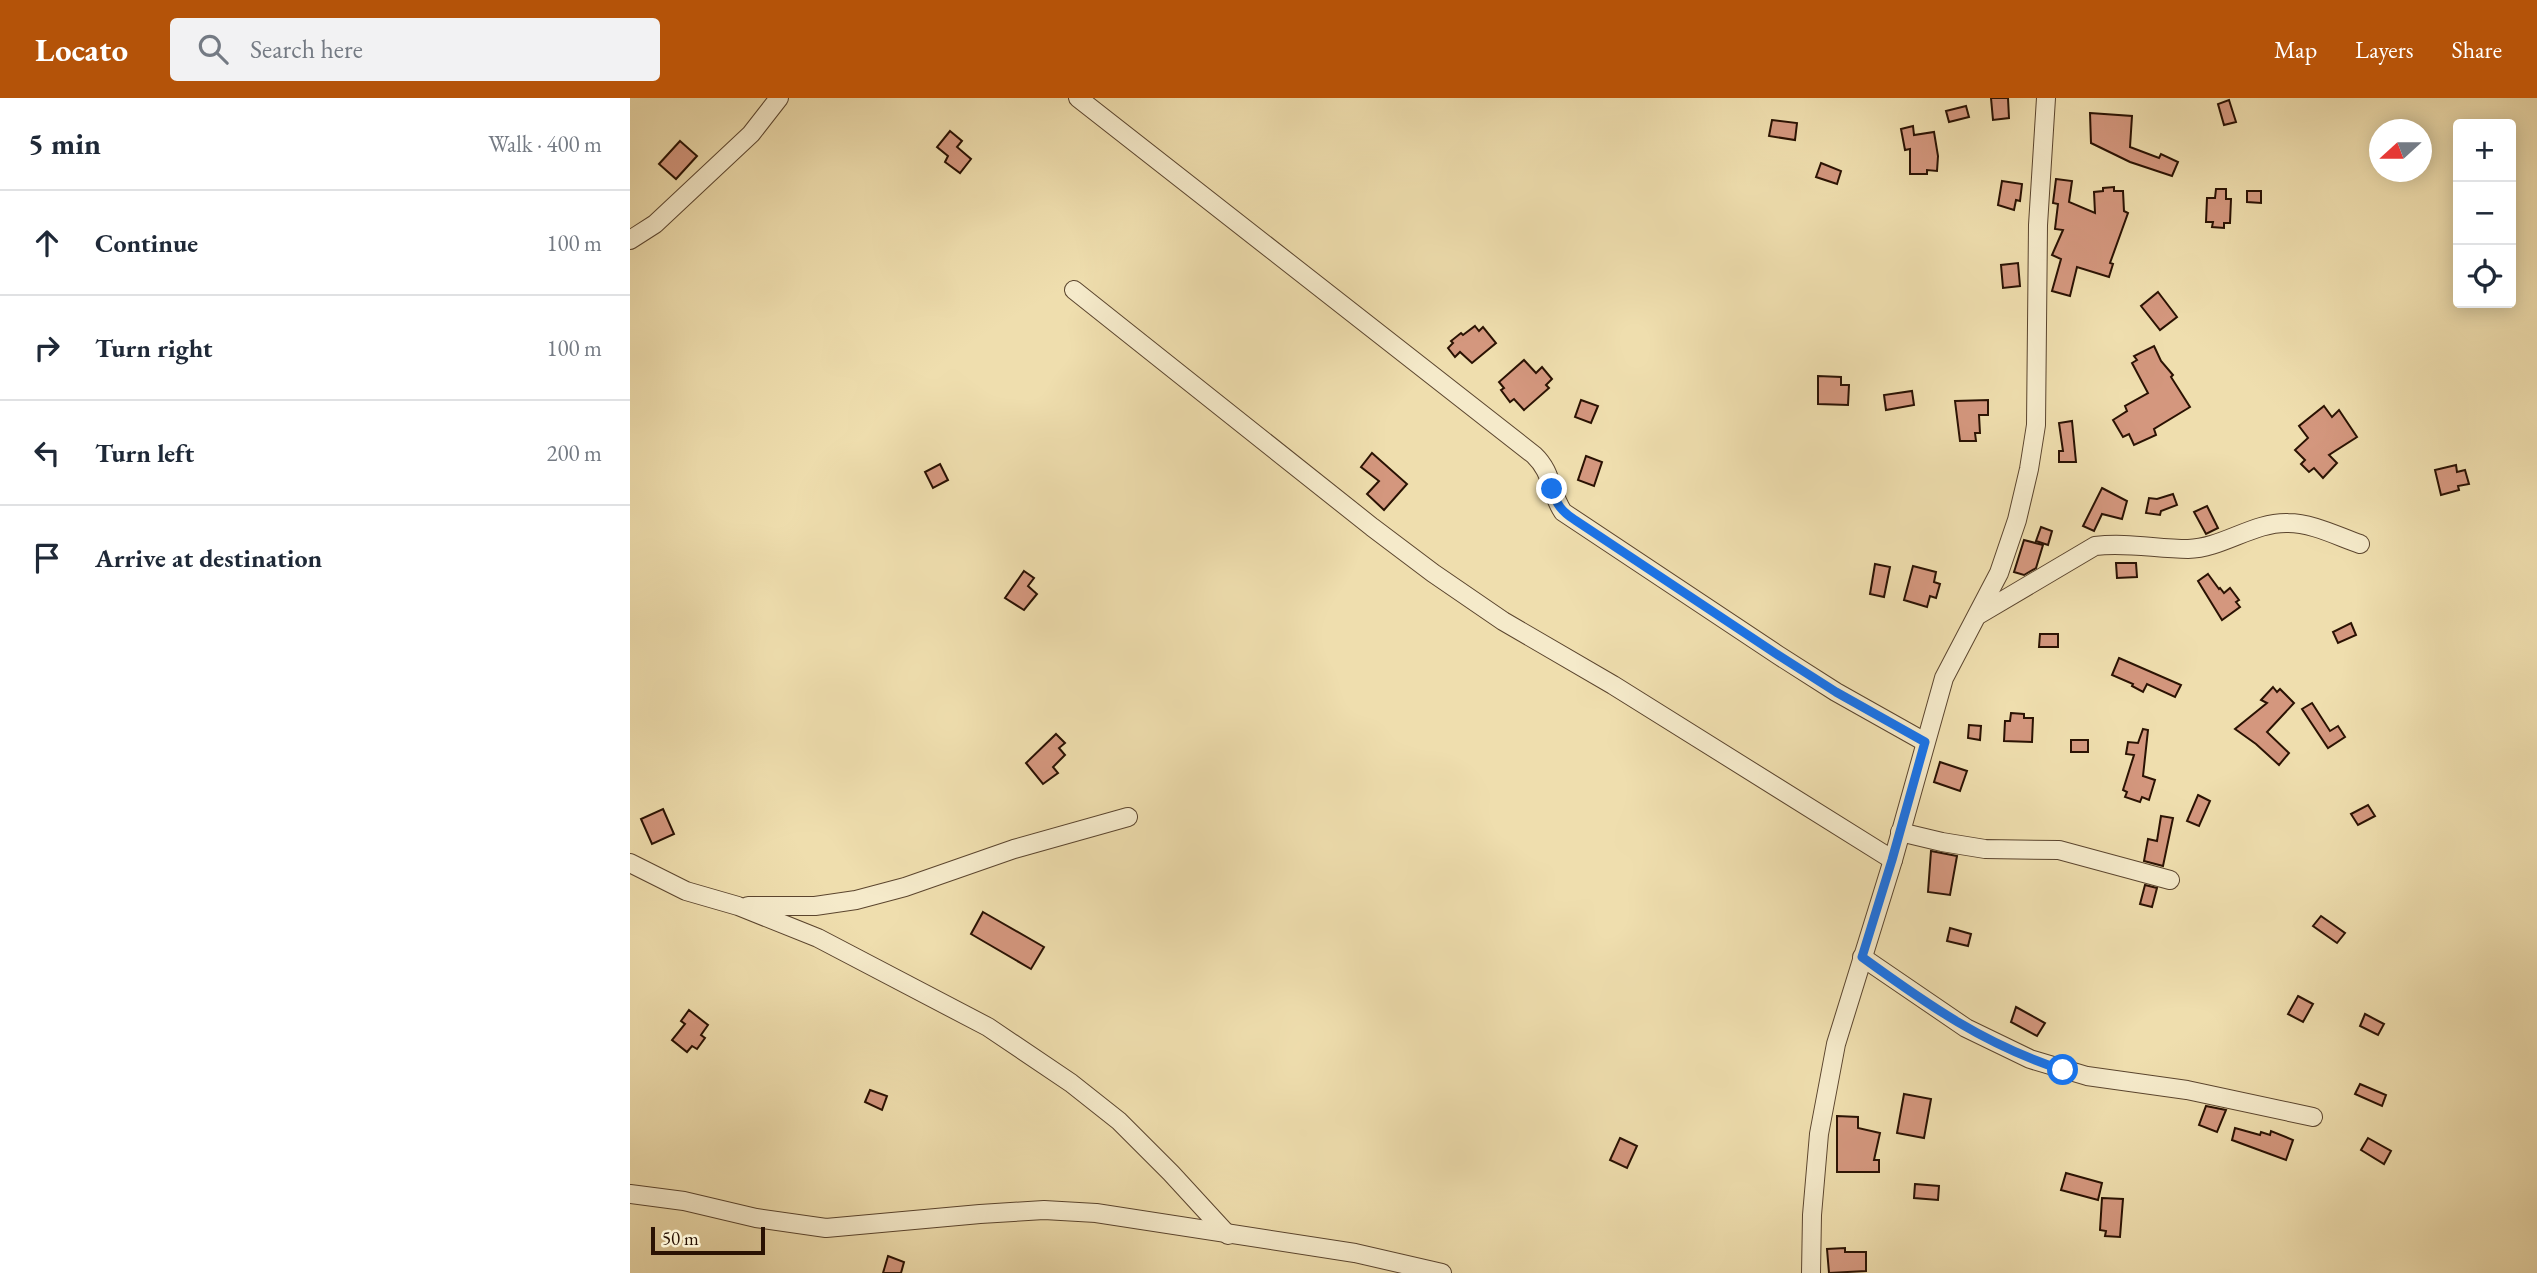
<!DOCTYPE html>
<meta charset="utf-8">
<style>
body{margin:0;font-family:"EB Garamond",serif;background:#f2f2f3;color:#1f2937}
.controls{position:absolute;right:21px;top:21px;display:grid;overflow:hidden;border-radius:7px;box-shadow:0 4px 18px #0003}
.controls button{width:63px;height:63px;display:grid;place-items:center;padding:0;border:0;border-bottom:2px solid #e0e1e3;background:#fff;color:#1f2937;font:35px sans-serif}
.compass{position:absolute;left:1739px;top:21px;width:63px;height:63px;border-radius:50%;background:#fff;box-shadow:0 4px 18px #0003;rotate:249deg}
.scale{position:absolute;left:21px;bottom:18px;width:114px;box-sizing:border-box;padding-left:7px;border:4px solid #2a1203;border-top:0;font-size:19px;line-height:24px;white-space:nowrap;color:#2a1203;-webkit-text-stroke:5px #f5eaca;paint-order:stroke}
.stop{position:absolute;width:21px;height:21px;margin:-16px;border:5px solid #1a73e8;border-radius:50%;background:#fff}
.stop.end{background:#1a73e8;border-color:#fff;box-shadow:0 2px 7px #0008}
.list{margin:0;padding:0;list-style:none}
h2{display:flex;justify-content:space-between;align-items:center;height:91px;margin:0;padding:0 28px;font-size:30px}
h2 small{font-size:23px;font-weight:400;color:#747a83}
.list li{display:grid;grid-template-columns:46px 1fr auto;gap:21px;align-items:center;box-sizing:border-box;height:105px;padding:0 28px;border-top:2px solid #e0e1e3}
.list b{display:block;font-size:26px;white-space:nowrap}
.list em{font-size:23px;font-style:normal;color:#747a83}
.icon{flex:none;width:38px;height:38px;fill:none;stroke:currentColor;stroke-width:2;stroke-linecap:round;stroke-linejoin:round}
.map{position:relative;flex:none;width:1907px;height:1175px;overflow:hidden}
header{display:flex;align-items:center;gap:42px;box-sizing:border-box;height:98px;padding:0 35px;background:#b45309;color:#fff}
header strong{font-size:33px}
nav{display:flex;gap:38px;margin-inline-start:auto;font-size:24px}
.search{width:490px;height:63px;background:#f2f2f3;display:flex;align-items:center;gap:18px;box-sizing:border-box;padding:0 24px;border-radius:7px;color:#747a83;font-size:26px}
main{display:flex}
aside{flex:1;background:#fff}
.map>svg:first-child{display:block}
.building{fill:#d4977e;stroke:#2a1203;stroke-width:2}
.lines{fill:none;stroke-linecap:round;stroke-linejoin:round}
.minor-casing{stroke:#5b452e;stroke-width:20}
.minor{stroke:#f5eaca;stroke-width:18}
.route{stroke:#1a73e8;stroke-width:9}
</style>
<header>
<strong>Locato</strong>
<div class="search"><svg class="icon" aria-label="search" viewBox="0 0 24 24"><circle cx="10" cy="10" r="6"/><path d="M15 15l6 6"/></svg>Search here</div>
<nav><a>Map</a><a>Layers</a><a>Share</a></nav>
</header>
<main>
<aside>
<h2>5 min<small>Walk · 400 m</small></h2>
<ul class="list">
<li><svg class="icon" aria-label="ahead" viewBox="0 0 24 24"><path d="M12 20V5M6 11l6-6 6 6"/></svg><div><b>Continue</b></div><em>100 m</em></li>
<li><svg class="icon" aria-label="right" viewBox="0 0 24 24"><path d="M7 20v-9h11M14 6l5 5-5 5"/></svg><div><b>Turn right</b></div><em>100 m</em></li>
<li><svg class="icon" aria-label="left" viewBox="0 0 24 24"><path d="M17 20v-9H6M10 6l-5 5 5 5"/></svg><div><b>Turn left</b></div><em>200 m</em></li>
<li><svg class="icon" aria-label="arrive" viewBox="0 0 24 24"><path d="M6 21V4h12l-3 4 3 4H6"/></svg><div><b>Arrive at destination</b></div></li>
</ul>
</aside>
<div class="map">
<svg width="1907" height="1175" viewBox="0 0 1907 1175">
<rect width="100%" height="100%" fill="#efdeae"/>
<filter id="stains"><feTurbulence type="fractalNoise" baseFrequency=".00286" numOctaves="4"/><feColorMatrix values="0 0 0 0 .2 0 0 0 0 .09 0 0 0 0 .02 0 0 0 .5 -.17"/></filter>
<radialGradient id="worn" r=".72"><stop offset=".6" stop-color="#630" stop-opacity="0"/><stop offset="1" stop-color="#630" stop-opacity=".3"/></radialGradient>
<g class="building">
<polygon points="1361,0 1378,0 1379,20 1363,22"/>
<polygon points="1599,2 1606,24 1594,27 1588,6"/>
<polygon points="1336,8 1339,19 1319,24 1316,13"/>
<polygon points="1460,15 1502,18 1500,49 1529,60 1531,56 1548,64 1542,78 1500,64 1461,45"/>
<polygon points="1142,22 1167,25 1165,42 1139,38"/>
<polygon points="1283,28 1284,37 1304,34 1308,58 1307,73 1297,72 1297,76 1280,76 1280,51 1275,52 1271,31"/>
<polygon points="320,33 332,43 327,49 341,61 330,75 315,64 318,58 307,49"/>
<polygon points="50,43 67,58 46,81 29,66"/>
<polygon points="1191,65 1211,73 1207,86 1186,79"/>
<polygon points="1426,81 1442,83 1439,104 1465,115 1464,94 1473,93 1473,90 1484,89 1484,93 1493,93 1494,113 1498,115 1480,165 1483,166 1479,179 1447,169 1440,198 1422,193 1431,161 1422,157 1433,132 1425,131 1428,106 1423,105"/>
<polygon points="1372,83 1392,86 1390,103 1386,102 1384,112 1368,107"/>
<polygon points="1586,91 1596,91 1596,101 1601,101 1600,125 1594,125 1594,130 1582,129 1583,124 1576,124 1577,100 1585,100"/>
<polygon points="1617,93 1631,93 1631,105 1617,104"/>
<polygon points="1388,165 1390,188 1373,190 1371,167"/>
<polygon points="1528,194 1547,219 1530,232 1511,208"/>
<polygon points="845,228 849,233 853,229 866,245 842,265 830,254 825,259 818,250 823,245 821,243 831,235 833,237"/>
<polygon points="1524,248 1531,263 1543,277 1541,279 1560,309 1524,331 1526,337 1504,347 1499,336 1493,339 1483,322 1497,313 1495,308 1518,295 1502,265 1507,262 1504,258"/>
<polygon points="894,262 906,275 912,269 922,281 916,287 919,290 894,312 884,301 880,304 871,292 874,290 869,284"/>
<polygon points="1188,278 1211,279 1211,287 1219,287 1218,307 1188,306"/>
<polygon points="1282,293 1284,307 1256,312 1254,297"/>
<polygon points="951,302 968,308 961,325 945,319"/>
<polygon points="1358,302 1358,317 1349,317 1350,335 1345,335 1346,343 1330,343 1325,303"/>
<polygon points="1694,308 1702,319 1709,312 1727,339 1699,357 1707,365 1693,380 1684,370 1679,374 1671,366 1675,362 1665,352 1678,340 1669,328"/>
<polygon points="1442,323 1446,364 1429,364 1429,353 1433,353 1429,325"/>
<polygon points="742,355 777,386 754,412 737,396 749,383 731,369"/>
<polygon points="956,358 972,364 964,388 948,382"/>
<polygon points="310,366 318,382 303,390 295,374"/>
<polygon points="1826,367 1827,374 1835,372 1839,386 1828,388 1829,392 1811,397 1805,372"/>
<polygon points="1472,390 1497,403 1492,421 1472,416 1464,433 1453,428"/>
<polygon points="1543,396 1547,407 1531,413 1530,417 1516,415 1519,400 1527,401"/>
<polygon points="1577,408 1588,430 1576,436 1564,414"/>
<polygon points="1411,429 1422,433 1418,447 1406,443"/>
<polygon points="1394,442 1413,447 1406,470 1394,477 1384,474"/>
<polygon points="1486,465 1506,465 1507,479 1487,480"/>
<polygon points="1245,466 1260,469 1254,499 1240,496"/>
<polygon points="1283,468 1306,474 1304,484 1310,486 1306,500 1300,498 1297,509 1274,502"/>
<polygon points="394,473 404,480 398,488 407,496 394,512 375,500"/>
<polygon points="1578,476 1589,491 1590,490 1594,495 1600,490 1609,502 1606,504 1610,509 1592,522 1568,483"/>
<polygon points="1721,525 1726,537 1708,545 1703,534"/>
<polygon points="1410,536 1428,536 1428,549 1409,549"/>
<polygon points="1489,560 1551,587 1545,599 1517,586 1513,594 1502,588 1503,586 1482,577"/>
<polygon points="1643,589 1647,594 1650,591 1664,605 1637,634 1659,655 1649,667 1626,646 1605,631 1637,605 1631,602"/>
<polygon points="1682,605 1700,633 1708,628 1715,639 1698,650 1672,611"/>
<polygon points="1381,615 1394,616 1394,620 1403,620 1402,644 1374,643 1375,623 1380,623"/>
<polygon points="1339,627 1351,628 1350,642 1338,640"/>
<polygon points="1513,631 1518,632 1513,678 1525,682 1519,702 1512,699 1510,704 1495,699 1497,694 1493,692 1504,657 1496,656 1498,644 1508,645"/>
<polygon points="426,636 435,645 429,650 435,657 423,669 428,675 413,686 396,665"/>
<rect x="1441" y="642" width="17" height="12"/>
<polygon points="1310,664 1337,673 1330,693 1304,684"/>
<polygon points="1568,697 1580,703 1569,728 1557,723"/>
<polygon points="1738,707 1745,718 1728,727 1721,716"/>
<polygon points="33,711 44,736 22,746 11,721"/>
<polygon points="1531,718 1543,720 1533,768 1514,763 1518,741 1527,743"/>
<polygon points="1301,753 1327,758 1320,797 1298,794"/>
<polygon points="1515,787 1527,790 1522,809 1510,806"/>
<polygon points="353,814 414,849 401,871 341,836"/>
<polygon points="1691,818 1715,835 1707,845 1683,828"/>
<polygon points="1320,830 1341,836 1338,848 1317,843"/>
<polygon points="1668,898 1683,906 1673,924 1658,916"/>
<polygon points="1386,909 1415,925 1407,938 1381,924"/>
<polygon points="59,912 78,927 71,937 75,940 67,951 62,948 57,954 42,942 55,926 51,923"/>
<polygon points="1735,916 1754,926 1748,937 1730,928"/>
<polygon points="1730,986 1756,997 1752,1008 1725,996"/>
<polygon points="240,992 257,998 252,1012 235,1004"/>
<polygon points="1274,996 1301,1001 1294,1040 1267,1035"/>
<polygon points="1576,1008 1596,1012 1587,1034 1569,1027"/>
<polygon points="1207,1018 1228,1019 1228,1030 1250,1035 1244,1062 1249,1062 1249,1074 1207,1074"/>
<polygon points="1605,1030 1630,1037 1631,1034 1640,1037 1641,1033 1663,1042 1656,1062 1602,1042"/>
<polygon points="990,1040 1007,1048 997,1070 980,1062"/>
<polygon points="1738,1040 1761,1053 1754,1066 1731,1052"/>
<polygon points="1436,1075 1472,1085 1468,1102 1431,1092"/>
<polygon points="1285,1086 1309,1088 1308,1102 1284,1100"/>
<polygon points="1472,1100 1493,1101 1490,1139 1475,1138 1476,1133 1470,1132"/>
<polygon points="1215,1150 1215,1154 1236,1154 1236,1173 1199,1175 1197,1151"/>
<polygon points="258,1158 274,1164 271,1175 253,1175"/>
</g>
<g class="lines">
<g class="minor-casing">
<g id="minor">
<path d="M 448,0 L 904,357 C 923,375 919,393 933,414 L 1148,557 L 1206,594 L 1295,644"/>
<polyline points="0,142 25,126 121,36 149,0"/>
<polyline points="444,192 742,429 803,475 873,523 983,587 1263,762"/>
<path d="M 1350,516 L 1465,448 C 1497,444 1527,451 1558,451 C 1593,450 1623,424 1658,425 C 1682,425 1707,438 1730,446"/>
<polyline points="1270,734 1312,744 1355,751 1429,752 1540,782"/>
<polyline points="0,765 56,793 108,808 188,840 358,929 441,985 489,1023 541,1075 598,1137"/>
<polyline points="118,808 185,808 226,802 275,789 384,751 498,719"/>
<polyline points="1232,859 1336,930 1400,961 1457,978 1557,992 1683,1019"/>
<polyline points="0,1096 54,1103 126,1120 196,1130 350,1116 414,1112 466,1115 725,1155 812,1175"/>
<polyline points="1181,1175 1182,1117 1189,1036 1206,946 1263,762 1314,580 1369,475 1387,422 1399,371 1406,327 1408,127 1416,0"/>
</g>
</g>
<use href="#minor" class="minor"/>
</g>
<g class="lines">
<path class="route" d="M 922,391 C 926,406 932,414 945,422 L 1148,557 L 1206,594 L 1295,644 L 1262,762 L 1232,859 C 1298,907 1355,947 1433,972"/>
</g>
<rect width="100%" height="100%" filter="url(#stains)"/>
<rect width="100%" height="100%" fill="url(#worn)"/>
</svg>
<div class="controls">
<button>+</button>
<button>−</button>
<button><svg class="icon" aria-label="locate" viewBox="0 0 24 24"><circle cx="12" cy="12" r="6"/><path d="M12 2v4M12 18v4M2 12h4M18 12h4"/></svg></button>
</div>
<svg class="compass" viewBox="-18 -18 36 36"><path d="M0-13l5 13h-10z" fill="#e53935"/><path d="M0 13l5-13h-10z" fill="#747a83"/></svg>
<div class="scale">50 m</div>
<div class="stop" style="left:1433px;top:972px"></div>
<div class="stop end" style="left:922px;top:391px"></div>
</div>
</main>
